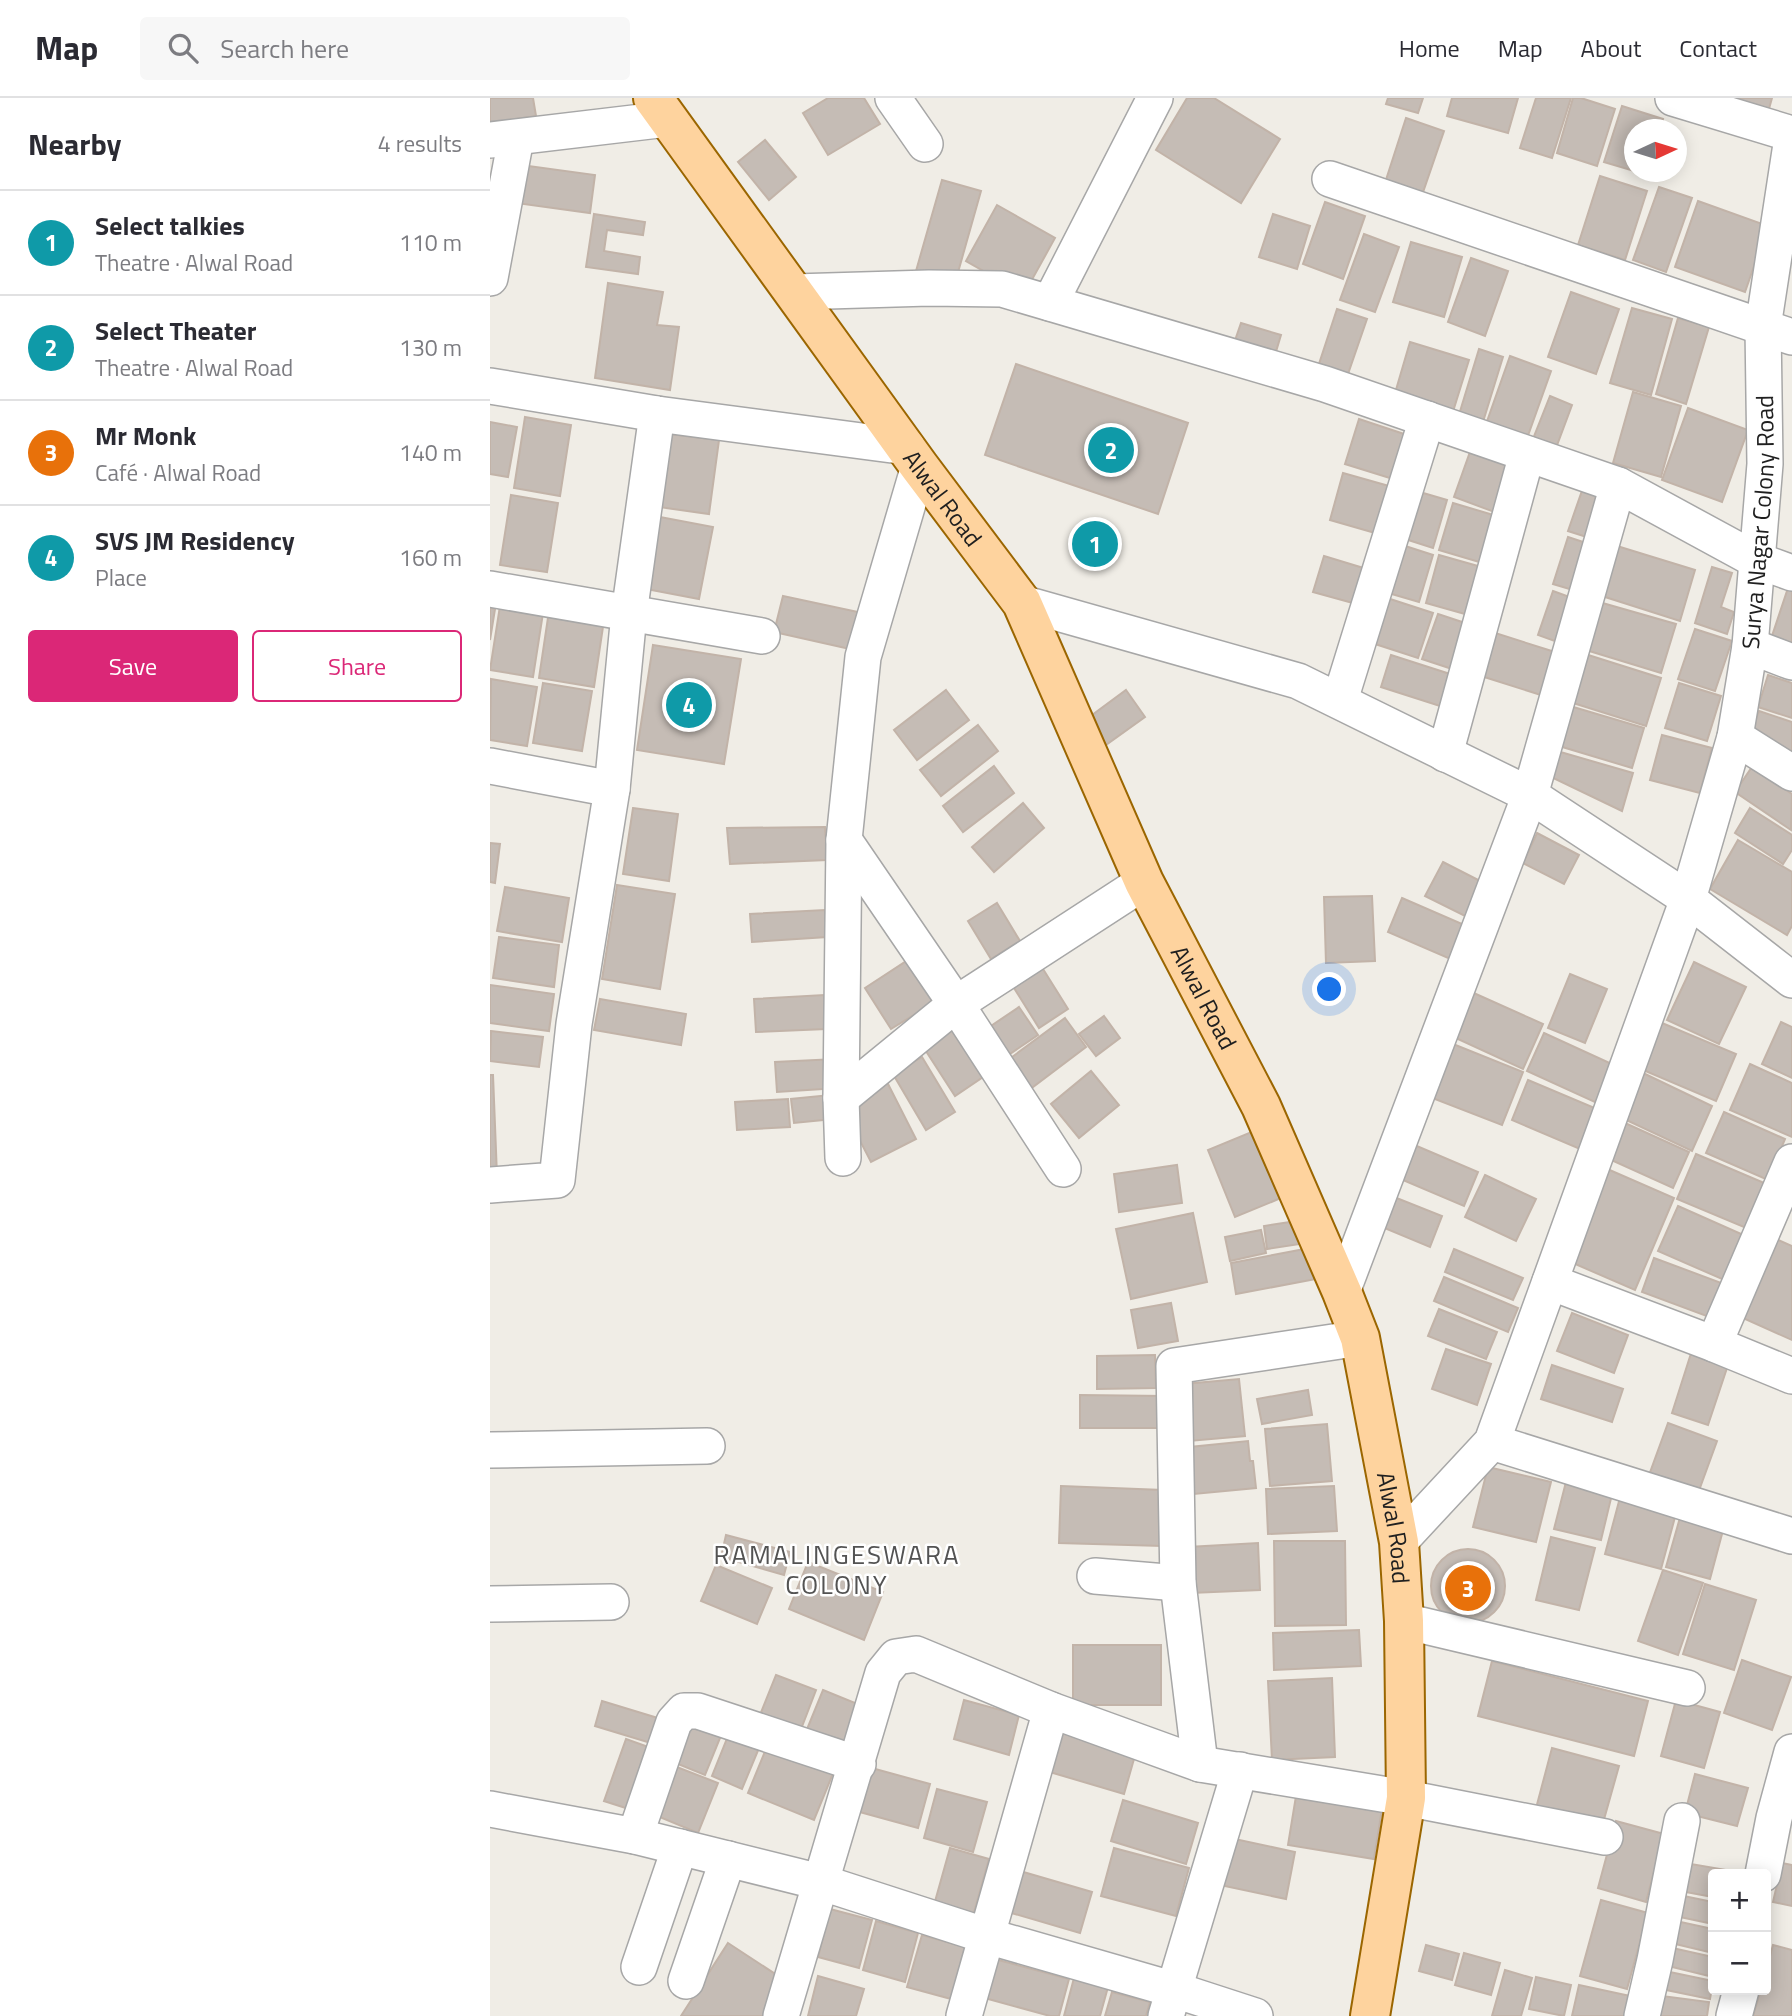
<!DOCTYPE html>
<meta charset="utf-8">
<style>
body{margin:0;font-family:"Titillium Web",sans-serif;background:#f7f7f7;color:#2b2b33}
.controls{position:absolute;right:21px;bottom:21px;display:grid;overflow:hidden;border-radius:7px;box-shadow:0 4px 18px #0003}
.controls button{width:63px;height:63px;display:grid;place-items:center;padding:0;border:0;border-bottom:2px solid #e1e1e2;background:#fff;color:#2b2b33;font:35px sans-serif}
.compass{position:absolute;left:1134px;top:21px;width:63px;height:63px;border-radius:50%;background:#fff;box-shadow:0 4px 18px #0003;rotate:86deg}
.you{position:absolute;left:840px;top:892px;width:24px;height:24px;margin:-18px;border:5px solid #fff;border-radius:50%;background:#1a73e8;box-shadow:0 0 0 10px #1a73e833}
.badge{display:grid;place-items:center;width:46px;height:46px;border-radius:50%;background:#db2777;color:#fff;font-size:23px;font-weight:700}
.pin{position:absolute;translate:-50% -50%;border:4px solid #fff;box-shadow:0 2px 7px #0006}
.list{margin:0;padding:0;list-style:none}
h2{display:flex;justify-content:space-between;align-items:center;height:91px;margin:0;padding:0 28px;font-size:30px}
h2 small{font-size:23px;font-weight:400;color:#7c7c81}
.list li{display:grid;grid-template-columns:46px 1fr auto;gap:21px;align-items:center;box-sizing:border-box;height:105px;padding:0 28px;border-top:2px solid #e1e1e2}
.list b{display:block;font-size:26px;white-space:nowrap}
.list p{margin:0;font-size:23px;white-space:nowrap;color:#7c7c81}
.list em{font-size:23px;font-style:normal;color:#7c7c81}
.actions{display:flex;gap:14px;padding:21px 28px}
.actions a{flex:1;padding:16px 0;border:2px solid #db2777;border-radius:7px;text-align:center;font-size:24px;color:#db2777}
.actions .main{background:#db2777;color:#fff}
.icon{flex:none;width:38px;height:38px;fill:none;stroke:currentColor;stroke-width:2;stroke-linecap:round;stroke-linejoin:round}
.map{position:relative;flex:none;width:1302px;height:1918px;overflow:hidden}
header{display:flex;align-items:center;gap:42px;box-sizing:border-box;height:98px;padding:0 35px;background:#fff;border-bottom:2px solid #e1e1e2}
header strong{font-size:33px}
nav{display:flex;gap:38px;margin-inline-start:auto;font-size:24px}
.search{width:490px;height:63px;background:#f7f7f7;display:flex;align-items:center;gap:18px;box-sizing:border-box;padding:0 24px;border-radius:7px;color:#7c7c81;font-size:26px}
main{display:flex}
aside{flex:1;background:#fff}
.map>svg:first-child{display:block}
.building{fill:#c5bcb5;stroke:#c2b3a8;stroke-width:2}
.lines{fill:none;stroke-linecap:round;stroke-linejoin:round}
.minor-casing{stroke:#a7a7a7;stroke-width:38}
.major-casing{stroke:#9b6600;stroke-width:42}
.minor{stroke:#fff;stroke-width:35}
.major{stroke:#fed39e;stroke-width:38}
.labels{text-anchor:middle;dominant-baseline:central;stroke-width:5;stroke-linejoin:round;paint-order:stroke}
.street-label{font-size:24px;fill:#202020;stroke:#fff}
.neighbourhood-label{font-size:26px;letter-spacing:2px;fill:#535353;stroke:#fff}
</style>
<header>
<strong>Map</strong>
<div class="search"><svg class="icon" aria-label="search" viewBox="0 0 24 24"><circle cx="10" cy="10" r="6"/><path d="M15 15l6 6"/></svg>Search here</div>
<nav><a>Home</a><a>Map</a><a>About</a><a>Contact</a></nav>
</header>
<main>
<aside>
<h2>Nearby<small>4 results</small></h2>
<ul class="list">
<li><span class="badge" style="background:#0f9aa8">1</span><div><b>Select talkies</b><p>Theatre · Alwal Road</p></div><em>110 m</em></li>
<li><span class="badge" style="background:#0f9aa8">2</span><div><b>Select Theater</b><p>Theatre · Alwal Road</p></div><em>130 m</em></li>
<li><span class="badge" style="background:#e8710a">3</span><div><b>Mr Monk</b><p>Café · Alwal Road</p></div><em>140 m</em></li>
<li><span class="badge" style="background:#0f9aa8">4</span><div><b>SVS JM Residency</b><p>Place</p></div><em>160 m</em></li>
</ul>
<div class="actions"><a class="main">Save</a><a>Share</a></div>
</aside>
<div class="map">
<svg width="1302" height="1918" viewBox="0 0 1302 1918">
<rect width="100%" height="100%" fill="#f0ede6"/>
<g class="building">
<polygon points="0,0 43,0 46,18 0,25"/>
<polygon points="338,0 374,0 390,26 338,57 313,15"/>
<polygon points="697,0 724,0 790,41 751,105 666,52"/>
<polygon points="898,0 933,0 928,15 896,6"/>
<polygon points="962,0 1028,0 1018,35 957,18"/>
<polygon points="1046,0 1081,0 1062,60 1030,50"/>
<polygon points="1083,0 1091,0 1125,11 1107,68 1067,55"/>
<polygon points="1249,0 1282,0 1277,18 1246,8"/>
<polygon points="1132,8 1173,21 1170,32 1144,32 1144,73 1114,64"/>
<polygon points="916,20 954,33 930,103 893,91"/>
<polygon points="275,42 306,79 279,102 248,64"/>
<polygon points="31,67 105,77 100,115 26,105"/>
<polygon points="1110,78 1157,93 1135,162 1088,147"/>
<polygon points="452,82 491,93 465,185 426,173"/>
<polygon points="1169,89 1202,100 1176,174 1143,162"/>
<polygon points="1208,103 1278,128 1255,194 1185,169"/>
<polygon points="835,104 875,118 853,181 813,166"/>
<polygon points="507,107 565,140 534,196 476,163"/>
<polygon points="104,116 155,124 153,137 117,132 114,153 150,159 148,176 96,169"/>
<polygon points="783,116 820,128 807,171 769,159"/>
<polygon points="874,136 909,149 885,214 850,202"/>
<polygon points="921,144 972,159 954,219 903,204"/>
<polygon points="981,160 1018,173 995,238 958,224"/>
<polygon points="118,185 173,194 167,227 189,229 180,292 105,280"/>
<polygon points="1081,194 1129,211 1106,276 1058,259"/>
<polygon points="1142,210 1182,221 1161,297 1120,285"/>
<polygon points="847,211 877,221 858,276 829,266"/>
<polygon points="1188,220 1219,229 1196,306 1166,296"/>
<polygon points="751,225 791,237 782,267 741,254"/>
<polygon points="920,244 979,262 961,320 903,302"/>
<polygon points="989,251 1013,259 992,327 968,320"/>
<polygon points="1020,258 1061,273 1035,346 994,332"/>
<polygon points="526,266 698,325 668,416 495,357"/>
<polygon points="1143,294 1191,308 1171,379 1123,365"/>
<polygon points="1060,298 1082,307 1066,350 1043,341"/>
<polygon points="1198,310 1258,332 1232,404 1172,382"/>
<polygon points="35,319 81,327 70,398 24,390"/>
<polygon points="869,321 917,337 903,381 855,366"/>
<polygon points="0,324 27,329 18,379 0,376"/>
<polygon points="179,336 229,342 219,416 169,409"/>
<polygon points="981,351 1027,369 1010,416 964,399"/>
<polygon points="853,375 906,390 892,437 840,422"/>
<polygon points="1095,384 1121,393 1106,442 1078,433"/>
<polygon points="923,392 957,402 943,450 909,439"/>
<polygon points="21,397 68,405 57,474 10,467"/>
<polygon points="963,405 1010,419 996,466 949,452"/>
<polygon points="170,419 223,429 209,501 156,491"/>
<polygon points="1078,439 1108,449 1093,495 1063,486"/>
<polygon points="909,446 943,457 929,504 895,494"/>
<polygon points="1127,448 1205,472 1190,523 1112,498"/>
<polygon points="949,457 995,470 982,518 936,505"/>
<polygon points="834,458 880,472 870,507 823,494"/>
<polygon points="1222,469 1242,475 1231,509 1244,514 1237,536 1205,525"/>
<polygon points="1300,484 1302,485 1302,555 1279,547"/>
<polygon points="1063,493 1088,502 1073,546 1048,537"/>
<polygon points="293,498 368,514 360,551 284,534"/>
<polygon points="894,499 943,515 928,560 879,544"/>
<polygon points="1109,504 1186,526 1171,575 1096,552"/>
<polygon points="10,508 53,515 43,579 0,572"/>
<polygon points="0,510 5,511 0,542"/>
<polygon points="59,513 114,522 104,589 49,580"/>
<polygon points="948,516 984,528 968,573 932,561"/>
<polygon points="1205,531 1242,543 1225,593 1188,581"/>
<polygon points="1002,534 1068,555 1054,598 988,577"/>
<polygon points="163,547 251,561 234,666 147,652"/>
<polygon points="1095,556 1171,580 1156,628 1080,604"/>
<polygon points="901,557 960,576 950,608 891,589"/>
<polygon points="1278,577 1302,585 1302,620 1268,609"/>
<polygon points="1,581 47,589 37,648 0,642"/>
<polygon points="53,585 102,593 92,653 43,645"/>
<polygon points="1189,585 1231,598 1217,643 1175,630"/>
<polygon points="456,592 479,622 427,662 404,632"/>
<polygon points="636,592 655,619 613,649 594,623"/>
<polygon points="1080,608 1154,630 1142,670 1069,648"/>
<polygon points="1269,613 1302,624 1302,658 1261,634"/>
<polygon points="488,627 508,653 451,698 430,672"/>
<polygon points="1172,637 1222,650 1210,695 1160,682"/>
<polygon points="1067,653 1143,675 1132,713 1059,678"/>
<polygon points="504,668 524,695 473,734 453,708"/>
<polygon points="1262,669 1302,696 1301,732 1245,694"/>
<polygon points="533,705 554,730 504,774 482,749"/>
<polygon points="143,710 188,716 179,783 133,776"/>
<polygon points="1260,710 1302,737 1302,752 1293,766 1245,735"/>
<polygon points="335,729 337,762 240,766 237,730"/>
<polygon points="1047,735 1089,757 1074,786 1033,765"/>
<polygon points="1248,742 1302,774 1302,828 1297,837 1220,791"/>
<polygon points="0,745 10,746 5,785 0,784"/>
<polygon points="953,764 998,787 981,821 935,798"/>
<polygon points="127,787 185,796 170,891 112,881"/>
<polygon points="15,789 79,800 72,844 7,833"/>
<polygon points="882,798 885,863 836,865 834,799"/>
<polygon points="912,800 979,829 965,863 898,834"/>
<polygon points="507,805 530,843 501,861 478,823"/>
<polygon points="335,812 337,839 262,844 260,816"/>
<polygon points="9,839 69,847 64,889 3,880"/>
<polygon points="418,862 445,904 401,931 375,890"/>
<polygon points="548,863 578,911 549,930 519,882"/>
<polygon points="1204,864 1256,889 1229,946 1177,922"/>
<polygon points="1080,876 1117,891 1095,945 1058,930"/>
<polygon points="0,887 64,896 59,933 0,925"/>
<polygon points="977,892 1053,926 1033,971 957,936"/>
<polygon points="334,897 336,931 266,934 264,901"/>
<polygon points="110,901 196,916 191,947 104,932"/>
<polygon points="529,909 548,937 511,962 492,934"/>
<polygon points="614,918 630,940 606,958 589,936"/>
<polygon points="575,920 596,949 539,992 518,962"/>
<polygon points="1291,924 1302,929 1302,980 1272,966"/>
<polygon points="1172,925 1246,956 1226,1003 1153,972"/>
<polygon points="471,926 502,973 465,998 434,950"/>
<polygon points="1,933 53,939 49,969 0,963"/>
<polygon points="1054,935 1124,967 1107,1005 1037,973"/>
<polygon points="958,944 1033,974 1012,1027 937,998"/>
<polygon points="432,959 465,1014 436,1032 403,976"/>
<polygon points="346,961 348,990 287,994 285,964"/>
<polygon points="1260,966 1302,985 1302,1039 1240,1012"/>
<polygon points="601,973 629,1007 589,1040 561,1006"/>
<polygon points="1153,975 1222,1008 1202,1053 1132,1020"/>
<polygon points="0,977 3,977 7,1078 0,1078"/>
<polygon points="1038,982 1107,1011 1090,1051 1022,1022"/>
<polygon points="397,984 426,1041 381,1064 352,1008"/>
<polygon points="340,997 343,1021 304,1025 301,1001"/>
<polygon points="298,1001 300,1029 247,1032 245,1004"/>
<polygon points="1234,1014 1295,1041 1278,1082 1216,1055"/>
<polygon points="1135,1025 1199,1054 1183,1090 1119,1061"/>
<polygon points="764,1033 791,1100 745,1119 718,1052"/>
<polygon points="915,1043 988,1074 974,1108 901,1077"/>
<polygon points="1206,1056 1279,1087 1261,1132 1187,1101"/>
<polygon points="687,1067 692,1105 629,1114 624,1076"/>
<polygon points="1115,1070 1184,1100 1145,1192 1076,1162"/>
<polygon points="995,1077 1046,1101 1026,1143 975,1119"/>
<polygon points="904,1099 952,1118 940,1149 892,1129"/>
<polygon points="1188,1108 1258,1139 1239,1184 1168,1153"/>
<polygon points="703,1115 717,1184 641,1201 626,1131"/>
<polygon points="807,1123 810,1146 777,1151 774,1128"/>
<polygon points="771,1132 776,1155 740,1163 735,1139"/>
<polygon points="1279,1138 1302,1148 1302,1242 1244,1216"/>
<polygon points="820,1150 826,1181 746,1196 741,1165"/>
<polygon points="964,1151 1033,1180 1023,1202 955,1174"/>
<polygon points="1164,1160 1234,1186 1222,1220 1152,1194"/>
<polygon points="954,1179 1028,1210 1018,1234 944,1203"/>
<polygon points="681,1205 688,1243 648,1250 641,1212"/>
<polygon points="949,1211 1007,1234 996,1261 938,1238"/>
<polygon points="1082,1215 1138,1237 1124,1275 1067,1253"/>
<polygon points="1204,1246 1241,1258 1218,1327 1182,1315"/>
<polygon points="956,1251 1001,1266 987,1307 942,1291"/>
<polygon points="665,1257 666,1290 607,1291 607,1258"/>
<polygon points="1062,1267 1133,1291 1122,1324 1051,1301"/>
<polygon points="749,1281 755,1338 699,1343 694,1286"/>
<polygon points="818,1292 822,1317 772,1326 767,1301"/>
<polygon points="590,1297 675,1298 676,1330 590,1330"/>
<polygon points="1178,1325 1227,1343 1207,1398 1158,1380"/>
<polygon points="837,1326 842,1383 780,1388 775,1331"/>
<polygon points="758,1343 760,1363 763,1363 766,1390 704,1396 700,1349"/>
<polygon points="998,1369 1061,1384 1046,1444 983,1429"/>
<polygon points="1077,1380 1123,1392 1111,1442 1064,1431"/>
<polygon points="571,1388 673,1392 672,1448 569,1445"/>
<polygon points="844,1388 847,1433 778,1436 776,1391"/>
<polygon points="1132,1392 1188,1408 1171,1471 1115,1456"/>
<polygon points="1193,1409 1236,1421 1220,1481 1176,1469"/>
<polygon points="236,1437 300,1454 294,1477 231,1459"/>
<polygon points="1061,1439 1105,1450 1089,1512 1046,1502"/>
<polygon points="784,1443 855,1443 856,1527 785,1528"/>
<polygon points="768,1445 770,1492 701,1495 698,1449"/>
<circle cx="978" cy="1488" r="37"/>
<polygon points="318,1464 393,1494 374,1542 299,1511"/>
<polygon points="226,1467 282,1490 267,1526 211,1503"/>
<polygon points="1173,1472 1213,1485 1188,1557 1148,1543"/>
<polygon points="1215,1486 1266,1502 1244,1572 1193,1556"/>
<polygon points="869,1532 871,1568 784,1572 783,1535"/>
<rect x="583" y="1547" width="88" height="60"/>
<polygon points="1252,1562 1301,1579 1282,1632 1234,1615"/>
<polygon points="1002,1563 1158,1603 1144,1658 988,1618"/>
<polygon points="286,1577 326,1592 308,1639 268,1622"/>
<polygon points="842,1580 845,1659 782,1662 778,1583"/>
<polygon points="333,1592 370,1607 350,1656 313,1641"/>
<polygon points="474,1602 529,1617 519,1657 464,1641"/>
<polygon points="1186,1602 1230,1614 1214,1670 1171,1658"/>
<polygon points="112,1603 171,1621 164,1646 105,1628"/>
<polygon points="194,1620 232,1635 215,1677 178,1662"/>
<polygon points="565,1630 646,1654 634,1696 553,1672"/>
<polygon points="238,1638 269,1650 252,1691 222,1678"/>
<polygon points="136,1641 167,1652 145,1713 114,1703"/>
<polygon points="278,1646 344,1673 324,1722 258,1695"/>
<polygon points="1062,1650 1129,1668 1111,1732 1045,1714"/>
<polygon points="179,1666 228,1685 208,1735 160,1715"/>
<polygon points="378,1669 440,1686 428,1730 366,1713"/>
<polygon points="1205,1676 1258,1690 1247,1728 1195,1715"/>
<polygon points="447,1691 497,1704 483,1754 434,1740"/>
<polygon points="807,1692 893,1705 884,1761 798,1747"/>
<polygon points="633,1702 708,1725 696,1766 621,1743"/>
<polygon points="1126,1723 1174,1736 1156,1804 1108,1790"/>
<polygon points="740,1740 805,1754 796,1801 730,1787"/>
<polygon points="460,1750 499,1761 483,1818 444,1807"/>
<polygon points="624,1750 699,1770 686,1818 611,1798"/>
<polygon points="1195,1765 1242,1773 1242,1776 1223,1776 1223,1799 1190,1793"/>
<polygon points="1292,1765 1302,1767 1302,1808 1283,1804"/>
<polygon points="530,1773 602,1794 590,1835 518,1814"/>
<polygon points="1189,1797 1223,1804 1223,1826 1185,1818"/>
<polygon points="1111,1802 1158,1815 1137,1891 1090,1878"/>
<polygon points="340,1811 382,1822 369,1870 328,1859"/>
<polygon points="386,1823 428,1835 415,1884 373,1872"/>
<polygon points="1186,1823 1223,1831 1223,1855 1181,1845"/>
<polygon points="432,1837 475,1849 461,1901 417,1889"/>
<polygon points="238,1845 296,1883 274,1918 191,1918"/>
<polygon points="936,1847 969,1856 962,1882 929,1873"/>
<polygon points="1283,1847 1302,1852 1302,1918 1263,1918 1271,1892 1276,1892 1276,1873"/>
<polygon points="1178,1849 1223,1859 1223,1879 1174,1867"/>
<polygon points="974,1855 1010,1865 1001,1897 965,1887"/>
<polygon points="501,1860 579,1881 569,1918 560,1918 491,1899"/>
<polygon points="1015,1872 1042,1880 1031,1918 1002,1918"/>
<polygon points="1175,1873 1223,1883 1220,1901 1171,1891"/>
<polygon points="328,1878 374,1891 366,1918 318,1918"/>
<polygon points="1046,1879 1081,1887 1074,1918 1039,1911"/>
<polygon points="584,1880 618,1889 610,1918 574,1918"/>
<polygon points="1089,1887 1145,1899 1141,1918 1082,1918"/>
<polygon points="622,1894 660,1904 656,1918 615,1918"/>
<polygon points="1164,1897 1219,1904 1217,1918 1162,1918"/>
</g>
<g class="lines">
<g class="minor-casing">
<g id="minor">
<polyline points="403,0 435,46"/>
<polyline points="1183,0 1302,36"/>
<polyline points="0,42 177,21"/>
<polyline points="840,81 1302,239"/>
<polyline points="0,180 26,40"/>
<polyline points="304,194 439,190 512,191 835,286 1128,387 1266,462 1302,475"/>
<polyline points="560,205 665,0"/>
<polyline points="0,288 167,316 417,349"/>
<polyline points="0,491 272,538"/>
<polyline points="532,505 808,583 1040,697 1198,801 1302,882"/>
<polyline points="1260,548 1302,564"/>
<polyline points="850,602 937,321"/>
<polyline points="1245,639 1302,675"/>
<polyline points="955,656 1037,356"/>
<polyline points="0,668 122,691"/>
<polyline points="354,742 466,906 573,1071"/>
<polyline points="351,1000 466,906 654,784"/>
<polyline points="353,1060 351,1000 354,742 373,559 429,368"/>
<polyline points="0,1087 67,1082 84,926 122,691 139,516 167,316"/>
<polyline points="1060,1184 1224,1246 1302,1278"/>
<polyline points="852,1194 1040,697 1128,387"/>
<polyline points="1224,1246 1302,1064"/>
<polyline points="1002,1344 1302,1438"/>
<polyline points="0,1352 217,1348"/>
<path id="s1" d="M 909,1444 L 1002,1344 L 1198,801 L 1245,639 L 1260,548 L 1275,366 L 1273,229 L 1302,40"/>
<polyline points="605,1478 688,1485"/>
<polyline points="0,1506 121,1504"/>
<polyline points="914,1523 1197,1590"/>
<polyline points="710,1666 688,1485 684,1268 870,1240"/>
<polyline points="0,1711 145,1738 330,1784 497,1838 685,1892 765,1918"/>
<polyline points="145,1738 184,1624 194,1613 208,1613 368,1666"/>
<polyline points="1273,1776 1284,1720 1302,1654"/>
<polyline points="149,1869 190,1749"/>
<polyline points="196,1883 238,1761"/>
<polyline points="291,1918 393,1575 406,1559 426,1556 561,1612 710,1666 916,1700 1115,1739"/>
<polyline points="474,1918 561,1612"/>
<polyline points="676,1918 750,1672"/>
<polyline points="1152,1918 1165,1862 1192,1723"/>
<polyline points="1244,1918 1251,1892"/>
</g>
</g>
<g class="major-casing">
<g id="major">
<path id="s2" d="M 163,0 L 429,368 L 532,505 L 654,784 L 771,1008 L 852,1194 L 870,1240 L 909,1444 L 914,1523 L 916,1700 L 880,1918"/>
</g>
</g>
<use href="#minor" class="minor"/>
<use href="#major" class="major"/>
</g>
<g class="labels">
<g class="street-label">
<text stroke="none"><textPath href="#s2" startOffset="494">Alwal Road</textPath></text>
<text stroke="none"><textPath href="#s1" startOffset="1099">Surya Nagar Colony Road</textPath></text>
<text stroke="none"><textPath href="#s2" startOffset="1060">Alwal Road</textPath></text>
<text stroke="none"><textPath href="#s2" startOffset="1628">Alwal Road</textPath></text>
</g>
<g class="neighbourhood-label">
<text x="347" y="1456">RAMALINGESWARA<tspan x="347" dy="30">COLONY</tspan></text>
</g>
</g>
</svg>
<div class="controls">
<button>+</button>
<button>−</button>
</div>
<svg class="compass" viewBox="-18 -18 36 36"><path d="M0-13l5 13h-10z" fill="#e53935"/><path d="M0 13l5-13h-10z" fill="#7c7c81"/></svg>
<div class="you"></div>
<div class="pin badge" style="left:605px;top:446px;background:#0f9aa8">1</div>
<div class="pin badge" style="left:621px;top:352px;background:#0f9aa8">2</div>
<div class="pin badge" style="left:978px;top:1490px;background:#e8710a">3</div>
<div class="pin badge" style="left:199px;top:607px;background:#0f9aa8">4</div>
</div>
</main>
